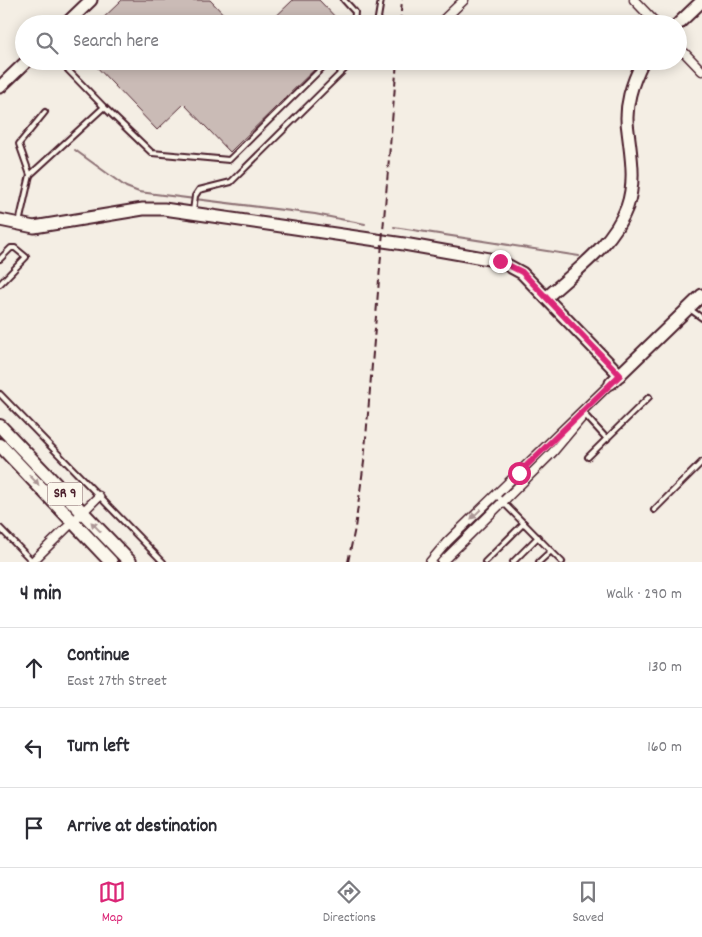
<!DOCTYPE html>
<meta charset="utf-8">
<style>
body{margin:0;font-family:Dekko,sans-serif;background:#f7f7f7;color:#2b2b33}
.stop{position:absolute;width:15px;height:15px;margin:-11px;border:4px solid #db2777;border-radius:50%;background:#fff}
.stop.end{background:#db2777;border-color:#fff;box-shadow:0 1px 5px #0008}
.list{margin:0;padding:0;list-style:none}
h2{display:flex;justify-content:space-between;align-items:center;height:65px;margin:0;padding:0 20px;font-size:21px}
h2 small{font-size:16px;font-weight:400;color:#7c7c81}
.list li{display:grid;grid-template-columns:32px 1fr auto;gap:15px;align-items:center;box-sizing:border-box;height:80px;padding:0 20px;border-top:1px solid #e1e1e2}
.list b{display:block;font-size:19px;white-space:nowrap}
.list p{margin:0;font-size:16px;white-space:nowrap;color:#7c7c81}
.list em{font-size:16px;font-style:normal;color:#7c7c81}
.icon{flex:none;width:28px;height:28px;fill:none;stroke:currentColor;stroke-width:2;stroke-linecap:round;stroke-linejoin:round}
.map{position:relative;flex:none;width:702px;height:562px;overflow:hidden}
.search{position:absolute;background:#fff;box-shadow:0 2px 12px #0003;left:15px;right:15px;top:15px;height:55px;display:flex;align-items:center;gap:12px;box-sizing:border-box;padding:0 18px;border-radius:28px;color:#7c7c81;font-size:19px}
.sheet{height:305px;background:#fff}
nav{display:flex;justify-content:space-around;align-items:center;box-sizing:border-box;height:70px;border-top:1px solid #e1e1e2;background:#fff;font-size:14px;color:#7c7c81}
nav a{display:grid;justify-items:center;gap:2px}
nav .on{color:#db2777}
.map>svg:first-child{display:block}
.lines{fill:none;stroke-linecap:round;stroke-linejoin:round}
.stream{stroke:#8d7174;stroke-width:2}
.building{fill:#cabbb6;stroke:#4a1f2b}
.lane-casing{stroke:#4a1f2b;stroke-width:8}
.street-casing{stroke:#4a1f2b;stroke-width:11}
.secondary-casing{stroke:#4a1f2b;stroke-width:15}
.primary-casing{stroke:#4a1f2b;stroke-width:16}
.lane{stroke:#fbf7ec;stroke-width:4}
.street{stroke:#fbf7ec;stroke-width:8}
.secondary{stroke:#fbf7ec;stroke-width:11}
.primary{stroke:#fbf7ec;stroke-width:12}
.rail{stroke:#4a1f2b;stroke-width:2;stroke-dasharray:8 4;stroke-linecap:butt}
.oneway{fill:#ab9695}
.route{stroke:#db2777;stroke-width:6}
.labels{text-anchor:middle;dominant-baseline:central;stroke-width:4.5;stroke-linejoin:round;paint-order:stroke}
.shield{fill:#fbf7ec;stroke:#7f6065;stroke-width:1}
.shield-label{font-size:14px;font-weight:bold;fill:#4a1f2b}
</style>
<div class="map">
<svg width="702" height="562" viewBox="0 0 702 562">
<rect width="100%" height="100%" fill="#f4eee4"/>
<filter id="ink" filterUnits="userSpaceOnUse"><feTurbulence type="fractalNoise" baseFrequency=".02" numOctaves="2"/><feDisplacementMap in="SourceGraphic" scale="10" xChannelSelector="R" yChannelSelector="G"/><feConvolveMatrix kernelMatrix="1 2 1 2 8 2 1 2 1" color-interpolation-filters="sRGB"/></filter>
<g filter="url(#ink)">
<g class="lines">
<g class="stream">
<polyline points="75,150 126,187 139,192 315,214 365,224"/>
<polyline points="394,227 579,256"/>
<polyline points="594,261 599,263"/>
</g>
</g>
<g class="building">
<polygon points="122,0 210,0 233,24 97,24"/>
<polygon points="293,0 319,0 342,24 268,24"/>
<polygon points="91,61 323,61 230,152 184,104 157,130"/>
</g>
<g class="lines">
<g class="lane-casing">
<g id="lane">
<polyline points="344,0 355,12 354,24"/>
<polyline points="377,24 381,0"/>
<polyline points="68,70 104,107"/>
<polyline points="30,175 19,144 45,112"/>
<polyline points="193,211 195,196 199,190 231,182 353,61"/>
<polyline points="19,223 30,175 104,107 152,153 229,160 329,61"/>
<polyline points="0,259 11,248 15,248 26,257 0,284"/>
<polyline points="691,310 702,318"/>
<polyline points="0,394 163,562"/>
<polyline points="585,415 607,439"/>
<polyline points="588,457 649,397"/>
<polyline points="496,495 551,551 539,562"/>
<polyline points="654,510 702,462"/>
<polyline points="0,528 33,562"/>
<polyline points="551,551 562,562"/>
<polyline points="485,562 524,523"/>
<polyline points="513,562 538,537"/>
</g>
</g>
<g class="street-casing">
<g id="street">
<polyline points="634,0 657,24"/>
<polyline points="439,24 464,0"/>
<polyline points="678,46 702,71"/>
<polyline points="32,562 99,496"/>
<polyline points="430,562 447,542 611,383"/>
<polyline points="442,562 553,452 584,415"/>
</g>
</g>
<g class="secondary-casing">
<g id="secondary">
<polyline points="66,24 91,0"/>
<polyline points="678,24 702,1"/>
<polyline points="0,87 27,61"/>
<polyline points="0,220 34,227 143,209 164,209 404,244 500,261 522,273 620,375"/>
<path d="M 546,298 C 575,271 613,245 627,207 C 636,181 631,157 628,131 C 624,106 632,83 643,61"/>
<polyline points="611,383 702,295"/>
</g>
</g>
<g class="primary-casing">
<g id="primary">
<polyline points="0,426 130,562"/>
<polyline points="0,445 111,562"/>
</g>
</g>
<use href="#lane" class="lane"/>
<use href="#street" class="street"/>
<use href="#secondary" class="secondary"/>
<use href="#primary" class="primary"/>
<g class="rail">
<polyline points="400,24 402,0"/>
<polyline points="348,562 355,528 364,462 397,61"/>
</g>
</g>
<defs><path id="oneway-solid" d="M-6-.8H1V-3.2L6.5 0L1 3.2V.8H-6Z" transform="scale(1.25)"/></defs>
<g class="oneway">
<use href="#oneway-solid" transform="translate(34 480) rotate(47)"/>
<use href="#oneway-solid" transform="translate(476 514) rotate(136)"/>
<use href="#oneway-solid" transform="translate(96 527) rotate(-134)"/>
</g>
</g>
<g class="lines" filter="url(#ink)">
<polyline class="route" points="500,261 522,272 620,375 519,473"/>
</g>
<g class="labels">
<rect class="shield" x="47.5" y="482.5" width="35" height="23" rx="4"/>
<g class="shield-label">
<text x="65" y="494">SR 9</text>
</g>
</g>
</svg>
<div class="stop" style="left:519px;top:473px"></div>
<div class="stop end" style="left:500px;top:261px"></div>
<div class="search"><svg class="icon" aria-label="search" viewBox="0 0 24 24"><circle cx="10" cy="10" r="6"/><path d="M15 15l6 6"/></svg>Search here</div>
</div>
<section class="sheet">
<h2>4 min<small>Walk · 290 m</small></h2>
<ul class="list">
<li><svg class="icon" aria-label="ahead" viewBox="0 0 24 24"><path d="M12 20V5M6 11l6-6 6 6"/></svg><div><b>Continue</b><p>East 27th Street</p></div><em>130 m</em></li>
<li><svg class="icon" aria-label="left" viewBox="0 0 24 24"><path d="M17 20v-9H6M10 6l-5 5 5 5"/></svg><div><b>Turn left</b></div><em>160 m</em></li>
<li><svg class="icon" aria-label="arrive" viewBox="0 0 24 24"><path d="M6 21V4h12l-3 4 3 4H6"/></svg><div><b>Arrive at destination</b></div></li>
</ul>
</section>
<nav>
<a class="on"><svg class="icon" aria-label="map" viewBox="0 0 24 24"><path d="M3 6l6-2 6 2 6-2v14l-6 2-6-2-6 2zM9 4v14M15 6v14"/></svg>Map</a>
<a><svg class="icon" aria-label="directions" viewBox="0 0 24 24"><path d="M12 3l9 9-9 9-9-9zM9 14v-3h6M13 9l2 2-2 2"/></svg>Directions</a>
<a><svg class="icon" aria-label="saved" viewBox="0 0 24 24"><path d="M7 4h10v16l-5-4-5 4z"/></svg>Saved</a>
</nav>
